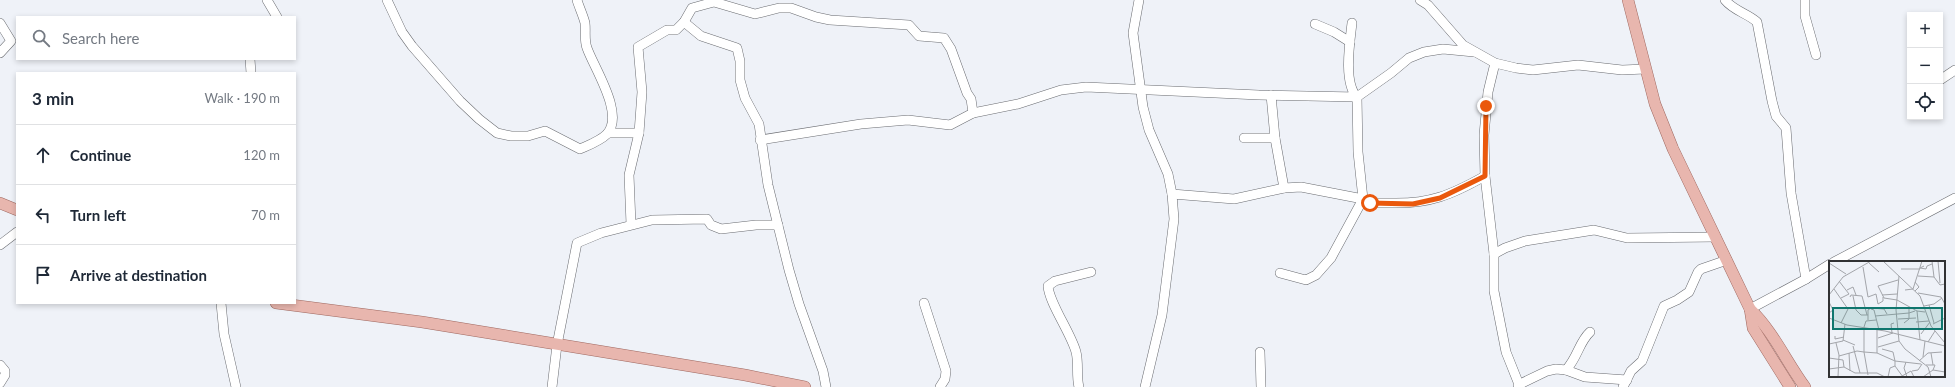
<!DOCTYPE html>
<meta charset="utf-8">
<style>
body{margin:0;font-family:Lato,sans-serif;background:#f6f6f7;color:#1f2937}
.controls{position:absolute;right:12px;top:12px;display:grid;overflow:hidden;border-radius:0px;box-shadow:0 2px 6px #0003}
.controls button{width:36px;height:36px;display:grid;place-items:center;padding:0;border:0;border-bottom:1px solid #e0e1e3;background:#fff;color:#1f2937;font:20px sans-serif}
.stop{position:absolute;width:12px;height:12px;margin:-9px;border:3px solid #ea580c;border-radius:50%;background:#fff}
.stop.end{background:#ea580c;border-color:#fff;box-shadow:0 1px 4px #0008}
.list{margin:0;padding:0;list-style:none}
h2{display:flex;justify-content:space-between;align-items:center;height:52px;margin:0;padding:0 16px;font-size:17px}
h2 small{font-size:13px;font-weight:400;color:#747a83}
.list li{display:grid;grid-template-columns:26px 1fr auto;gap:12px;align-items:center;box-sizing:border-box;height:60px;padding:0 16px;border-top:1px solid #e0e1e3}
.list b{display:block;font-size:15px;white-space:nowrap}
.list em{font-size:13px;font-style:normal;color:#747a83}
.icon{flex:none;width:22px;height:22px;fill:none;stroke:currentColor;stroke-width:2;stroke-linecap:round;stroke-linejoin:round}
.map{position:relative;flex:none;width:1955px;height:387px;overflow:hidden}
.search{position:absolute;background:#fff;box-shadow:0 2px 6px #0003;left:16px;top:16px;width:280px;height:44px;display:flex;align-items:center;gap:10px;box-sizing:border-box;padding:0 14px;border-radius:0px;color:#747a83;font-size:15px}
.panel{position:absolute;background:#fff;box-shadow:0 2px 6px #0003;left:16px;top:72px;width:280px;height:232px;border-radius:0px}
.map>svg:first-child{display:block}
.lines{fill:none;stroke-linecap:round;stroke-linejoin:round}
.minor-casing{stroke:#6a6c71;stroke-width:10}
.major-casing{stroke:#9e6860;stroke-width:12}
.minor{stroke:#fff;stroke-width:9}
.major{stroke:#e8b6ae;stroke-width:11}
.route{stroke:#ea580c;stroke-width:5}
.inset-road{fill:none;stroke:#a3a5aa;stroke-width:1}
.view{fill:#0f766e;fill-opacity:0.15;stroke:#0f766e;stroke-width:2}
.inset-edge{fill:none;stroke:#313234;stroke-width:2}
</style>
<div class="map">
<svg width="1955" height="387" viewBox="0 0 1955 387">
<rect width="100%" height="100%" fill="#eff2f8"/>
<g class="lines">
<g class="minor-casing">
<g id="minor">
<polyline points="267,0 277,17"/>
<path d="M 387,0 L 402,32 L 412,46 L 460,101 L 479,119 L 497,133 L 511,136 L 528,136 L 545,131 L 580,149 C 589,145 600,141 607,134 C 625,114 594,68 587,48 C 584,40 586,31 585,23 C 583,15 579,7 577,0"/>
<polyline points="1139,0 1133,33 1143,107 1149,130 1168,174 1172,194 1174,219 1162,315 1145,387"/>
<polyline points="1420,0 1428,5 1463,45 1495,63 1516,68 1533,70 1578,65 1622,70 1645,69"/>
<path d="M 1725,0 C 1734,11 1747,13 1757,22 L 1772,101 L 1776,116 L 1786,128 L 1791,193 L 1806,279"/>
<polyline points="1805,0 1805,16 1816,55"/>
<polyline points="684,22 701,36 737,48 740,61 740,80 745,98 759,124 768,185 789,270 799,304 823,371 826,387"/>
<polyline points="0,23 11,41 0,53"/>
<polyline points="1315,24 1334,32 1350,42"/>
<polyline points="250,59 251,73"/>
<polyline points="1495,63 1488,92 1484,135 1485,176 1494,254 1494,291 1506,352 1520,387"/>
<polyline points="1940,80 1955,70"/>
<polyline points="608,133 639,133"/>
<polyline points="1244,138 1275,138 1271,95"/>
<polyline points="1275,138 1284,188"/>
<path d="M 760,140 L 861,124 L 908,120 L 950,125 L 973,113 L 1018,104 L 1061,90 L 1086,87 L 1259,95 L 1357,97 C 1343,83 1350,41 1352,23"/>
<path d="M 1172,194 L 1234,199 L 1284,188 L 1301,187 L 1363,199 C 1372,204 1381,203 1391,203 C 1430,204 1451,195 1485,176"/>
<polyline points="631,224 629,175 639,133 642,92 638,47 667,30 676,30 684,22 692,8 714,2 755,14 779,8 791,8 816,17 830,20 909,25 919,36 944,38 951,49 967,93 971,99 973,113"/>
<polyline points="0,245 17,232"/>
<polyline points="1494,254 1505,248 1525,241 1594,230 1627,238 1716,237"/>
<polyline points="1834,262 1955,198"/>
<polyline points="1280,273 1306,280 1316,275 1331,258 1363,199 1358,152 1357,97 1391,73 1409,58 1424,52 1443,49 1474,52"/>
<polyline points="221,303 224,334 236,387"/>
<polyline points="924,303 946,371 945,379 940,387"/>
<polyline points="1750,309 1806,279 1830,264"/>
<polyline points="1260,352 1261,387"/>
<polyline points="0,365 5,371 5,375 0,383"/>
<path d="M 1566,370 C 1578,357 1579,342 1590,332"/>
<polyline points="1518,385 1547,371 1556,369 1566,370 1585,377 1627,380"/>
<polyline points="552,387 557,345 577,243 601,233 652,220 707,219 711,225 721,229 756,225 778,225"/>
<path d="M 1079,387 C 1076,376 1079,363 1076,352 C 1071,333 1049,303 1048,286 L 1055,281 L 1091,272"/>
<polyline points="1623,387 1631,371 1642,361 1664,306 1677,300 1689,292 1698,272 1701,269 1727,260"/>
</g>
</g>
<g class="major-casing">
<g id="major">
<path d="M 1628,0 L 1655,104 L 1673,149 L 1750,309 C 1773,331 1786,361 1805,387"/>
<polyline points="0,203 17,210"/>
<polyline points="276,303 422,322 745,375 805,387"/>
<polyline points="1750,309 1753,328 1790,387"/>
</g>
</g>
<use href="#minor" class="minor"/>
<use href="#major" class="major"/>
</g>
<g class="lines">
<polyline class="route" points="1370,203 1413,204 1440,198 1485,176 1486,106"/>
</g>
<g transform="translate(1829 261)">
<rect width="116" height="116" fill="#eff2f8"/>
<path class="inset-road" d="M 54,0 L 91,35 L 102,65 L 116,82M 103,0 L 105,16M 109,0 L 111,22M 0,2 L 17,13M 40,2 L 50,11M 95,5 L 91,7 L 97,8 L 98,5 L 103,3M 34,6 L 39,36 L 47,33 L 49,43 L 54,40 L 54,36M 72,8 L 91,8M 70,15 L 67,49 L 70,80 L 76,88 L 99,106 L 102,116M 89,15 L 105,16 L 111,24 L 116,23M 10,20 L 20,33 L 12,37M 86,21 L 90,26 L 86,30M 5,28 L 19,48 L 12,62M 18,29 L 24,26 L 27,34M 76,29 L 84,28 L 93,0M 89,32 L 112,36 L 116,43M 0,34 L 14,16 L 42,0M 53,34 L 68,33M 24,35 L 27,49 L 32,54 L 39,54M 21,36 L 22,34 L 33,35 L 38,54M 68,39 L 55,37 L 49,25 L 69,19M 68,39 L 88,50 L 96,51M 0,41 L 4,49 L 0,52M 100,44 L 105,62M 95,45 L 105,43 L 113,37M 42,48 L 45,49 L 50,69M 88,50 L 91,79M 46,55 L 80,52 L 80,48M 0,57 L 18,64 L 56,70 L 116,85M 69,58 L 87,57M 39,59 L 39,49 L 42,47 L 55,48 L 58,53M 87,61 L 100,60M 75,62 L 80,58 L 80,52 L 86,50M 104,63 L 116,57M 63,72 L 62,63 L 65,62M 92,73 L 101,61M 6,75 L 6,78 L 15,76M 49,77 L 64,72M 14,79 L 26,84M 99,81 L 106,70M 7,82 L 10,94 L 9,116M 0,83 L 14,80 L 16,63M 24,85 L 31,112M 49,86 L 70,80M 53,88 L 64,91 L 66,100M 35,91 L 48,92 L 66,100 L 92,103M 20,92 L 21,110M 48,92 L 48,69M 102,92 L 104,104M 10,95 L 28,90 L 35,91M 94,96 L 96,80M 0,97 L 14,99 L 15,106M 66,100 L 66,105 L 74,116M 90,100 L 99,92 L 113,91M 77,101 L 75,107 L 78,116M 97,104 L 106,104 L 104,109M 0,108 L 15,106 L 26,112 L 48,112 L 56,116M 83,110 L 89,109 L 93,103M 39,114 L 35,91 L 35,66 L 37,60 L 47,59M 73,115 L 82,110 L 85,116M 59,116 L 61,107 L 66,105M 94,116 L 104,109 L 116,111"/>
<path class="view" d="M 4,47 L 113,47 L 113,68 L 4,68 Z"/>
<rect width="116" height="116" class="inset-edge"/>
</g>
</svg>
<div class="controls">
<button>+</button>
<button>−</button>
<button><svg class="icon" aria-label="locate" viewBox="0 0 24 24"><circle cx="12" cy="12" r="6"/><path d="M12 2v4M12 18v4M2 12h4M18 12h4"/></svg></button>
</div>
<div class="stop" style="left:1370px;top:203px"></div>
<div class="stop end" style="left:1486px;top:106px"></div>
<div class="search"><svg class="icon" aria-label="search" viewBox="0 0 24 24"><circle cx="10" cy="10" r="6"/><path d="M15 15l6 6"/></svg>Search here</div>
<section class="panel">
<h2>3 min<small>Walk · 190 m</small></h2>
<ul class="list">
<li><svg class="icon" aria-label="ahead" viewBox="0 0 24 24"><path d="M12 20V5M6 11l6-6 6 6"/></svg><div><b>Continue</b></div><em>120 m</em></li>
<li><svg class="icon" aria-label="left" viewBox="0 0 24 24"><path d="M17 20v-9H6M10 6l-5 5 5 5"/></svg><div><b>Turn left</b></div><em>70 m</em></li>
<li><svg class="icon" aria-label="arrive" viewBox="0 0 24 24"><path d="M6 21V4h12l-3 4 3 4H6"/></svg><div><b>Arrive at destination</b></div></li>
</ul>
</section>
</div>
